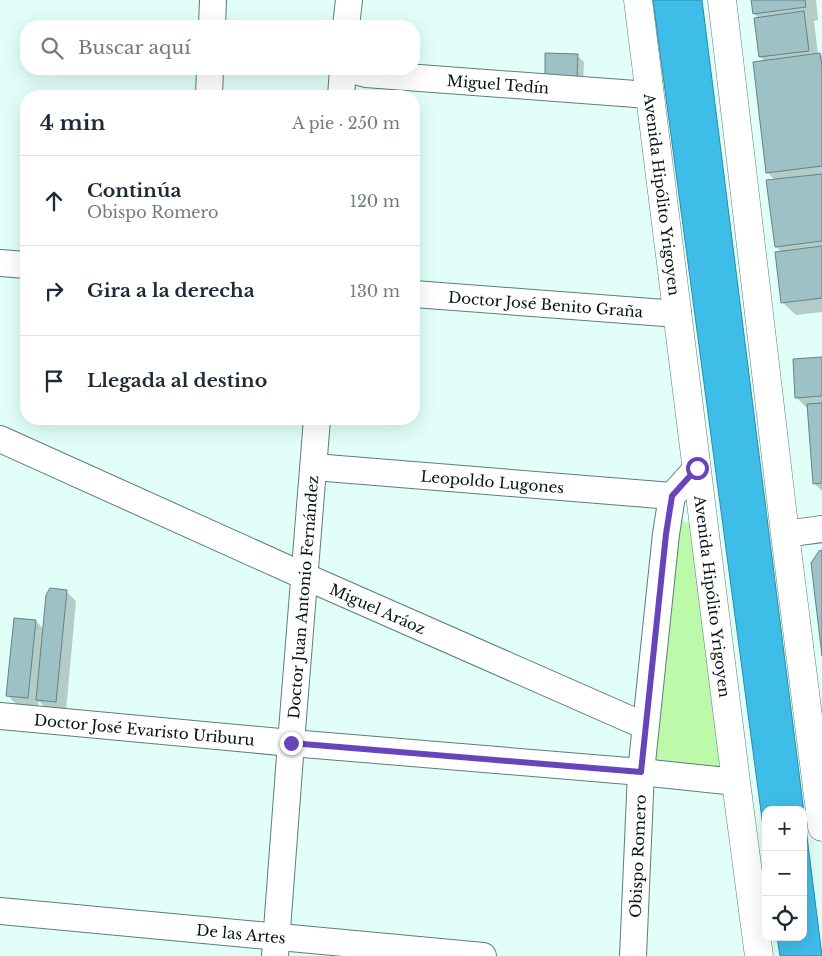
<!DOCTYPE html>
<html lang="es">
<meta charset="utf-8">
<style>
body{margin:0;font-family:"Libre Baskerville",serif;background:#f2f2f3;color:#1f2937}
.controls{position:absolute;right:15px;bottom:15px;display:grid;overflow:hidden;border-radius:10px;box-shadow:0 5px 20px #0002}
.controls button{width:45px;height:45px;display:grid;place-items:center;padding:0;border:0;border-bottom:1px solid #e0e1e3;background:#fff;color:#1f2937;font:25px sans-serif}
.stop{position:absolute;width:15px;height:15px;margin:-11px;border:4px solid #6844bc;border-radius:50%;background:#fff}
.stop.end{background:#6844bc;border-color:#fff;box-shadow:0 1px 5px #0008}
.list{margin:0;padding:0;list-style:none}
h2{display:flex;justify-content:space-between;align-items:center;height:65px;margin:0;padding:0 20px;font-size:21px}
h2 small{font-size:16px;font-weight:400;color:#747a83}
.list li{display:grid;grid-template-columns:32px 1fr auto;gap:15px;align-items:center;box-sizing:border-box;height:90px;padding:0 20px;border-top:1px solid #e0e1e3}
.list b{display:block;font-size:19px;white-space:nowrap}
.list p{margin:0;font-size:16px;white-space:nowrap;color:#747a83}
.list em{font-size:16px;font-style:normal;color:#747a83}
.icon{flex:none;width:28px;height:28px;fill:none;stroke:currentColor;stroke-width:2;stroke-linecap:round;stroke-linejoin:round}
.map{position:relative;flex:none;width:822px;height:956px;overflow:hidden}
.search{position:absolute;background:#fff;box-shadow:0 5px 20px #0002;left:20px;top:20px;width:400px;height:55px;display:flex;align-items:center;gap:12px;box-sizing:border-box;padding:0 18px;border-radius:20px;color:#747a83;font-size:19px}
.panel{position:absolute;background:#fff;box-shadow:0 5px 20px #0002;left:20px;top:90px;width:400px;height:335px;border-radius:20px}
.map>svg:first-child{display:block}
.green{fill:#bcf9a9}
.water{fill:#3fbde9;stroke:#2e8aa8}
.shadow{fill:#0003}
.building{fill:#9ec1c5;stroke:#638488}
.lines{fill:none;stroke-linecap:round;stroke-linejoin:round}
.minor-casing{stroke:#5d7e78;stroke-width:28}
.highway-casing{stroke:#5d7e78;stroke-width:29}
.minor{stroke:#fff;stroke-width:26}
.highway{stroke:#fff;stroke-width:28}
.route{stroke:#6844bc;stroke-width:6}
.labels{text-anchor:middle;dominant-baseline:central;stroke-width:4.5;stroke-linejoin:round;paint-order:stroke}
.street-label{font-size:15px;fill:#071311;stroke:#fff}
</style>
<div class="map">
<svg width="822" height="956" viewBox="0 0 822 956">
<rect width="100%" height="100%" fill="#e1fef8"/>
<polygon class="green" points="683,521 690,524 725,761 713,770 648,765 676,526"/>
<polygon class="water" points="653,0 702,0 822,956 780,956 777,937 803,937 803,810 766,810 766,849"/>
<g class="shadow">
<polygon points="752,0 816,0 818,20 814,21 818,54 820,54 822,56 822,312 796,315 782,302 782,252 776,247 776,181 767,172 765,61 760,57 759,18 754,14"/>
<polygon points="577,56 584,62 583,85 546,78"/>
<polygon points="822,358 822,491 814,483 809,410 796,397"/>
<polygon points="66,591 76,601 66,711 47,710 39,701 38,708 18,706 8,696 36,621 44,630"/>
</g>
<g class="building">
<polygon points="751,0 805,0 806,7 753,14"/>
<polygon points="804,11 809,51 759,57 754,18"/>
<polygon points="545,53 578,54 577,79 545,78"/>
<polygon points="820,53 822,67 822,166 766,173 753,62"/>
<polygon points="822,174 822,241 775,247 766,180"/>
<polygon points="822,246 822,298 781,303 775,252"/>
<polygon points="822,357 822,396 795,398 793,359"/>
<polygon points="822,403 822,483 813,484 807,404"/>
<polygon points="822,550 822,656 811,563 819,551"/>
<polygon points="50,588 67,590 56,702 36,700 46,595"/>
<polygon points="14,618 36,620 28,698 6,696"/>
</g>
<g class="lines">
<g class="minor-casing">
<g id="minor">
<polyline points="212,26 213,0"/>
<polyline points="346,26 349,0"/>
<path id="s1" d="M 347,69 L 366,74 L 649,95"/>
<polyline points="209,96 210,69"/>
<polyline points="341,96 343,69"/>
<polyline points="0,263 26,265"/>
<path id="s2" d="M 414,294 L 678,314"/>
<path id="s3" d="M 0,439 L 304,576 L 645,726"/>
<path id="s4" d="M 314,467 L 672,496"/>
<polyline points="785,534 822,529"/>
<path id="s5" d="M 0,716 L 291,743 L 641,772 L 736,782"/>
<path id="s6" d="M 0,911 L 483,956"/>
<path id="s7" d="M 275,956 L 291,743 L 317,419"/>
<path id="s8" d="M 633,956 L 641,772 L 666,534 L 672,496 L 697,468"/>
</g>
</g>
<g class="highway-casing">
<g id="highway">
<path id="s9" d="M 638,0 L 736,782 L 759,956"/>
<polyline points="722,0 785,534 822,827"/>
</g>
</g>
<use href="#minor" class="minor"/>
<use href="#highway" class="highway"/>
</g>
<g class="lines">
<polyline class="route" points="291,743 641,772 666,534 672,496 697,468"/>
</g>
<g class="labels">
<g class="street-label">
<text stroke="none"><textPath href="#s1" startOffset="152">Miguel Tedín</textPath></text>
<text stroke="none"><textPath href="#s9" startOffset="196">Avenida Hipólito Yrigoyen</textPath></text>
<text stroke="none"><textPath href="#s2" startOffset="132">Doctor José Benito Graña</textPath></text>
<text stroke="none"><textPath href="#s4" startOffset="179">Leopoldo Lugones</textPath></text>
<text stroke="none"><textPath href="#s9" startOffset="601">Avenida Hipólito Yrigoyen</textPath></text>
<text stroke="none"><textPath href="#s7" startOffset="360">Doctor Juan Antonio Fernández</textPath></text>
<text stroke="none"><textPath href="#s3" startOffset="414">Miguel Aráoz</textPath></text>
<text stroke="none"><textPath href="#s5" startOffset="145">Doctor José Evaristo Uriburu</textPath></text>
<text stroke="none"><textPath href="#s8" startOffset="100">Obispo Romero</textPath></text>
<text stroke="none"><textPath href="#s6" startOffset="242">De las Artes</textPath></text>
</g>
</g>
</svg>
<div class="controls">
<button>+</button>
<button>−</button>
<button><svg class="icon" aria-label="locate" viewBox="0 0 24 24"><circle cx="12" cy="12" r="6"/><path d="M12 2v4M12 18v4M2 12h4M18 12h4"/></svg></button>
</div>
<div class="stop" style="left:697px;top:468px"></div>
<div class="stop end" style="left:291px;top:743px"></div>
<div class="search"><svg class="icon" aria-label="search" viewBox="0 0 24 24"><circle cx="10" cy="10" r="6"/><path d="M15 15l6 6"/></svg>Buscar aquí</div>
<section class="panel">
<h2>4 min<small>A pie · 250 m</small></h2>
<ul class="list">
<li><svg class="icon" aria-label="ahead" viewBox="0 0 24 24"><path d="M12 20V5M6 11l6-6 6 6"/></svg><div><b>Continúa</b><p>Obispo Romero</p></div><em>120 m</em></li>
<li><svg class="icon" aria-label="right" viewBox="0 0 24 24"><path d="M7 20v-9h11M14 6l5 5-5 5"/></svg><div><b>Gira a la derecha</b></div><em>130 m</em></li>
<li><svg class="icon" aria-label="arrive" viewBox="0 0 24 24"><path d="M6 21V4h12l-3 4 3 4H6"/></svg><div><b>Llegada al destino</b></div></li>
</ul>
</section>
</div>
